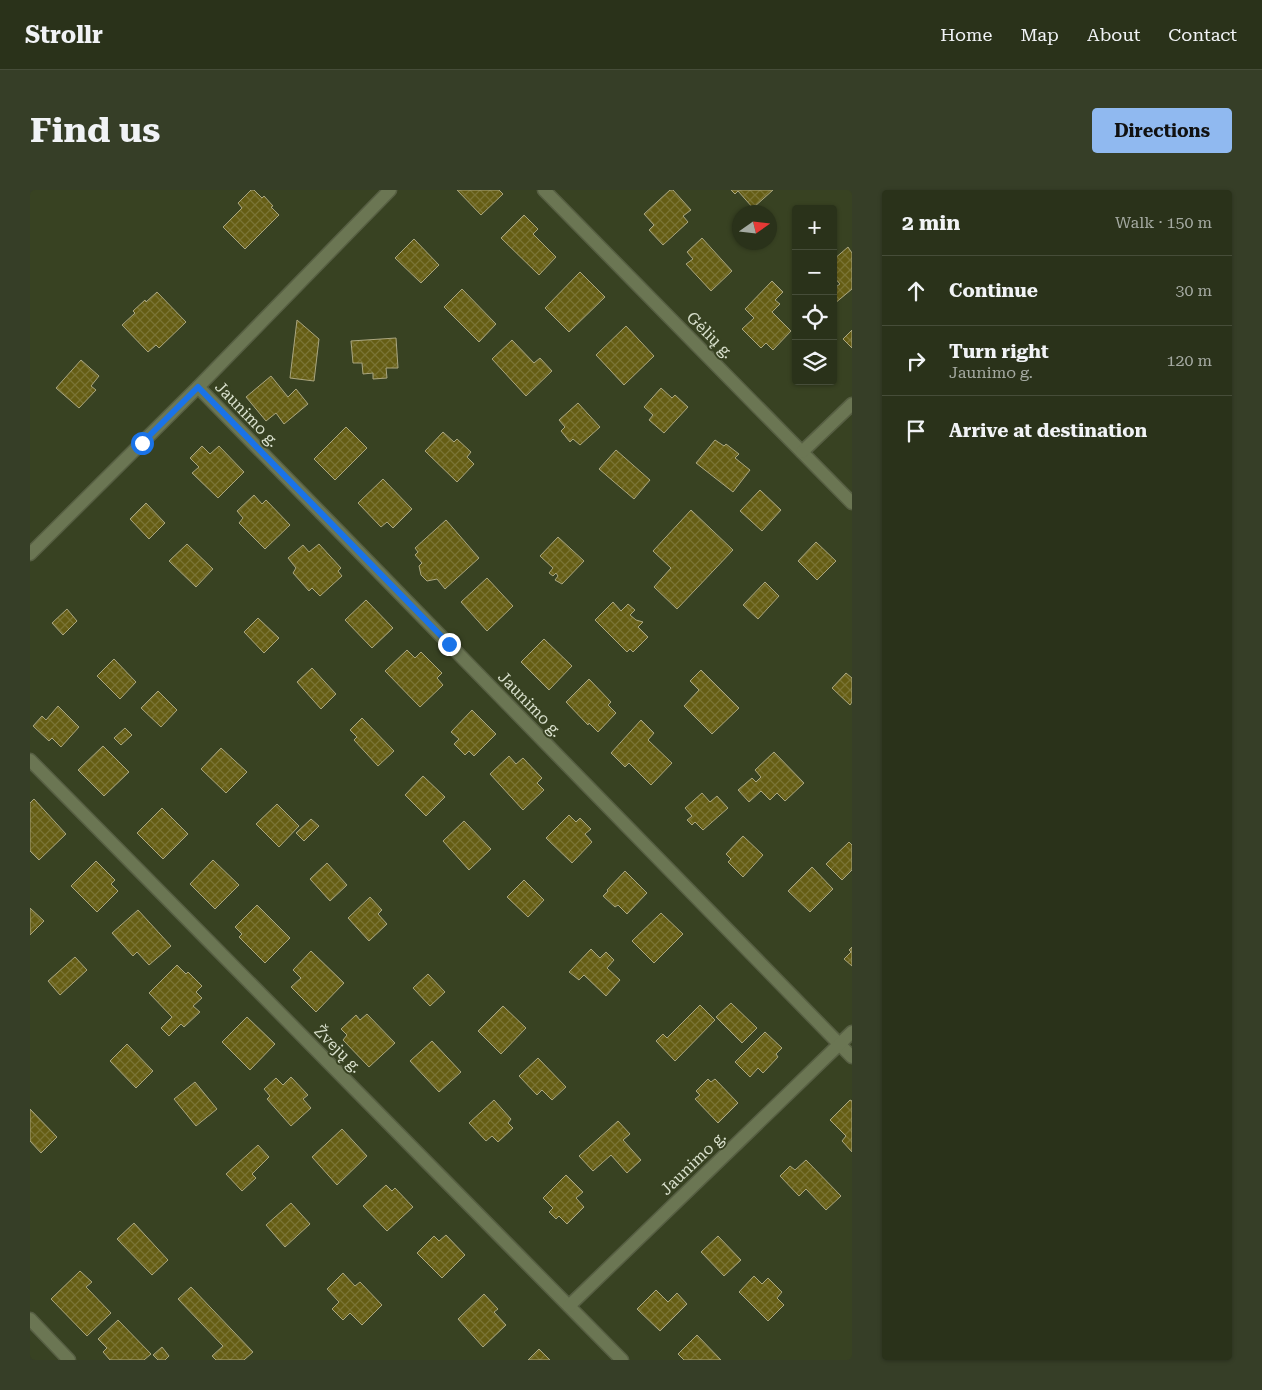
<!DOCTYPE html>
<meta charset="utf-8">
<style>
body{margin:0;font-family:"Roboto Serif",serif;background:#363e27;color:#f1f3f6}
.controls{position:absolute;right:15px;top:15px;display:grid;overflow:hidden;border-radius:5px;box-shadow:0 1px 4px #0004}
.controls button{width:45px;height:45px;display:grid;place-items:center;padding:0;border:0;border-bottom:1px solid #464d39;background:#2a321a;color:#f1f3f6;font:25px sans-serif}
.compass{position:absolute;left:702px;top:15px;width:45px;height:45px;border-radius:50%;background:#2a321a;box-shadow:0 1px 4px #0004;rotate:76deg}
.stop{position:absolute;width:15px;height:15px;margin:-11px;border:4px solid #1a73e8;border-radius:50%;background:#fff}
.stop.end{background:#1a73e8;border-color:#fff;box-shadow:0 1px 5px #0008}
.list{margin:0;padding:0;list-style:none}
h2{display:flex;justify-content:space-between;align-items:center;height:65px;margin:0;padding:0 20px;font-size:21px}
h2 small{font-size:16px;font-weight:400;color:#a5aaa2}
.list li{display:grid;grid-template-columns:32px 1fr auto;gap:15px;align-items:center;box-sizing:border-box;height:70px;padding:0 20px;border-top:1px solid #464d39}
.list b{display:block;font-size:19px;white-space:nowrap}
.list p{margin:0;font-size:16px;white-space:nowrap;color:#a5aaa2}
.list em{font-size:16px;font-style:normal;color:#a5aaa2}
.icon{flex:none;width:28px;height:28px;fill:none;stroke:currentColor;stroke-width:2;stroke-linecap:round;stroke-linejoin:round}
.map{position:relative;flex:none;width:822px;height:1170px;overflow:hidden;border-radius:5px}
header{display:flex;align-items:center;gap:30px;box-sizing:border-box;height:70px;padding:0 25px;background:#2a321a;border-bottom:1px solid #464d39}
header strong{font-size:24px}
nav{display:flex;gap:28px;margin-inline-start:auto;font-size:18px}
.intro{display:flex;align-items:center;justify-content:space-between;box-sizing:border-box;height:120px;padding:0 30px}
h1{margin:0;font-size:35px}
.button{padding:12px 22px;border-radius:5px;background:#90b9f0;color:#111;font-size:18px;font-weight:700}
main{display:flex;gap:30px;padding:0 30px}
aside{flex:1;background:#2a321a;border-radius:5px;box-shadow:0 1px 4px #0004}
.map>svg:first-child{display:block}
.building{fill:url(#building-cross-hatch);stroke:#aaa67f}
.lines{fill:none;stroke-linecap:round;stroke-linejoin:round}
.minor-casing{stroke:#575f43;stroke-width:15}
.minor{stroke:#6b7653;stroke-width:12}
.route{stroke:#1a73e8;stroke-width:6}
.labels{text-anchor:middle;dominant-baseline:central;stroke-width:4;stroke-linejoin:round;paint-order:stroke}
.street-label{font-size:16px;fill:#d9e0cd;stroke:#384222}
</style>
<header>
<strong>Strollr</strong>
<nav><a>Home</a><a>Map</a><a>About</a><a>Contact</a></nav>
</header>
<div class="intro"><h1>Find us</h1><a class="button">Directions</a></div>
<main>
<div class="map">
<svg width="822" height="1170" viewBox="0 0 822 1170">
<defs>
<pattern id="building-cross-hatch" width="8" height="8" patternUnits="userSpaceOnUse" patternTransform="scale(1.25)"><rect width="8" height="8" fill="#655d14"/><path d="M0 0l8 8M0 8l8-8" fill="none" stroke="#7a7435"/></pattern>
</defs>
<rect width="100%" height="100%" fill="#384222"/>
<g class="building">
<polygon points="221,0 224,0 232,8 234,6 243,16 241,17 249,25 215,59 193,37 212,18 208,13"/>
<polygon points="427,0 469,0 473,4 451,25"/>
<polygon points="640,0 643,0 661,20 653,26 658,32 633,55 619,40 624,35 614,24"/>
<polygon points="701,0 743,0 723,18 708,1 705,4"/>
<polygon points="494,25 508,39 503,44 526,67 509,85 471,48"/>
<polygon points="672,48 702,81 681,101 656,74 663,69 657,62"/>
<polygon points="384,49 409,75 391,93 365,68"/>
<polygon points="818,57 822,63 822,99 804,114 803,99 810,94 803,86 803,70"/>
<polygon points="550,82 575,107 539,142 515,118"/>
<polygon points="742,91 753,102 745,110 750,114 742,122 761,141 743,160 736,153 731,158 712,139 724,128 715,119"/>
<polygon points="432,99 466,134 449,152 414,117"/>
<polygon points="127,102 156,132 129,158 126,155 118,162 92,135 105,123 103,121 115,110 116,112"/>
<polygon points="267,130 289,149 284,191 260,188"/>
<polygon points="596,136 624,166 594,195 566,165"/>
<polygon points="822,140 822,158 813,149"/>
<polygon points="366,148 368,178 356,178 357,188 343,189 343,183 333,184 332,173 323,173 321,151"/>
<polygon points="482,150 504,173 510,168 522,181 496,206 462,169"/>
<polygon points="51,170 69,186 61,196 66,200 49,218 26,198"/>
<polygon points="241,186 258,207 266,199 278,214 254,234 246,223 236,231 216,207"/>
<polygon points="631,198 642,208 645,205 658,217 634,243 619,230 623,225 614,217"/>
<polygon points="548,213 570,237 550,255 543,249 540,252 531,241 535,237 529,230"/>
<polygon points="316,237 337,258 305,290 284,269"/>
<polygon points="413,242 424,252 427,249 441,262 437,267 444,274 427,292 395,261"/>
<polygon points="685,250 694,256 696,254 709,264 705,268 720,280 703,302 666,273"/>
<polygon points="172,256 180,264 189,256 214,282 188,308 162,283 169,277 160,268"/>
<polygon points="586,260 620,290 604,309 569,279"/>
<polygon points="353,289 382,319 363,338 357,332 351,337 328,313"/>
<polygon points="730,300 751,320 732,341 710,321"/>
<polygon points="224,305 232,314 236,310 260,335 235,359 209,333 213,328 207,321"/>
<polygon points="116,313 135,333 119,349 100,329"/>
<polygon points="661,320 703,360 647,419 624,397 641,378 623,361"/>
<polygon points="416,330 449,368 415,399 407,389 397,391 391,385 389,376 392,373 385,365 388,362 385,358"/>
<polygon points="528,347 554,371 532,394 525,390 528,386 526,383 523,386 519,383 523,378 510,366"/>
<polygon points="786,352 806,371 787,390 768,371"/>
<polygon points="157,354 183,379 166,397 139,371"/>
<polygon points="289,354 311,378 308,381 312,386 290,406 282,398 279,401 263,383 266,378 258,368 273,355 279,362"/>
<polygon points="457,388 483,416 457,441 431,412"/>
<polygon points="735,392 749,406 728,429 713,415"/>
<polygon points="336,410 363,438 342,458 315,430"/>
<polygon points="583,412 591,421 598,414 605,420 600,425 606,430 613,432 608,437 618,447 603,462 600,459 597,462 565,430"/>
<polygon points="37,419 47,431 33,445 22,433"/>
<polygon points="228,428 249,448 234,463 214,442"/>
<polygon points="514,449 542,476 519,500 491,472"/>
<polygon points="377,460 385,468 391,462 412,483 407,488 413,495 390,517 355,481"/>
<polygon points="84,469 106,492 90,509 67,486"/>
<polygon points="282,478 306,504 291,519 267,492"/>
<polygon points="671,480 709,518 682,544 654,516 669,500 660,491"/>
<polygon points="816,483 822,488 822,512 820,515 802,498"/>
<polygon points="559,489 581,512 578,515 586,523 568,542 559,533 558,535 536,512"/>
<polygon points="128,501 147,520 131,537 111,518"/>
<polygon points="28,516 49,537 31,557 22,548 19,551 3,536 12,526 16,530"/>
<polygon points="442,520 466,544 444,566 439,561 435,565 424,554 429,549 421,542"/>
<polygon points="332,528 364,561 348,576 324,550 327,547 320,540"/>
<polygon points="611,530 624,543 618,550 642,573 621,595 599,573 595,577 581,563"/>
<polygon points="95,538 102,545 91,555 84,548"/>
<polygon points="73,556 99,582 74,606 48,580"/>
<polygon points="191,558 217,582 196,603 171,579"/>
<polygon points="744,562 774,593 755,611 747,603 740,610 731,601 719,612 708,600 722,588 726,592 731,587 725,580"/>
<polygon points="479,566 486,574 493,568 512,588 507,593 514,600 493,620 460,584"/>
<polygon points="393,586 415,607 396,626 375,605"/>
<polygon points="672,603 680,612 687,606 698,618 673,640 665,632 662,635 657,630 662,626 655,618"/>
<polygon points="4,609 36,644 9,670 0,661 0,613"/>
<polygon points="247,614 269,636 249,657 226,634"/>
<polygon points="132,618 158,644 133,669 107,643"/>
<polygon points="539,625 546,632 550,628 561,639 555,644 562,652 542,673 516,648"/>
<polygon points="281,629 289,636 274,651 266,643"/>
<polygon points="434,631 461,659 439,680 413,651"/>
<polygon points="713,646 733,665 713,687 698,672 701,669 696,664"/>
<polygon points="819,652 822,655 822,680 812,690 796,674"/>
<polygon points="183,670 209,695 185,719 160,694"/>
<polygon points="66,671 85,690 81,694 88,701 67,722 41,696"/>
<polygon points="297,673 317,695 300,711 280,689"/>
<polygon points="782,677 803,699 780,722 758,701"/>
<polygon points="595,681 617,703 597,724 588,715 585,717 573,706 578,701 577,700"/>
<polygon points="494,690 514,710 498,727 477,707"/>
<polygon points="340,707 352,720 348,724 357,734 339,751 318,728"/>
<polygon points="227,715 260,748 235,773 209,747 212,744 205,737"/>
<polygon points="0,718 14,731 0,745"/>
<polygon points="108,720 141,756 119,775 107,762 103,766 82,743"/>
<polygon points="631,723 653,744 624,773 602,751"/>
<polygon points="822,757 822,776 814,769 821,762 819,760"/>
<polygon points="561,759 570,768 576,762 584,770 577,778 590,790 576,806 554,785 549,790 539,782"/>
<polygon points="281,761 314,793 286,822 261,797 271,788 263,780"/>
<polygon points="45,767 57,780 30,805 18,791"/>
<polygon points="147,775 156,784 158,782 172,796 166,802 172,808 163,816 170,822 154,837 151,834 139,846 131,838 142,827 119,803"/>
<polygon points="398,784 415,802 400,816 383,798"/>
<polygon points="701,813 727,838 712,853 686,827"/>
<polygon points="670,815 685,830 645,871 626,851 633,844 637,848"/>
<polygon points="473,816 496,838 471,864 448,841"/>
<polygon points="337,824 365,853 339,877 313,850 317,845 311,839 326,825 330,830"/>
<polygon points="217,827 245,854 220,880 192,852"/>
<polygon points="735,842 752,858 746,864 748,867 733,883 728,878 720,887 705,872"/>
<polygon points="402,851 431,882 409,902 380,871"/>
<polygon points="97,854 123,881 106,898 80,871"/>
<polygon points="508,868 536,897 522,910 512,900 507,905 489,886"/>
<polygon points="261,887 278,905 273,909 281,918 261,936 237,909 240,906 234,899 246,888 253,895"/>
<polygon points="678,889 681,892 685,889 708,913 688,933 665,909 670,905 666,901"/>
<polygon points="165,892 187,919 166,936 144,909"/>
<polygon points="464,910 481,929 478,933 483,938 468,952 462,946 456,951 439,933"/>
<polygon points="820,910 822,911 822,962 812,951 816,946 800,930"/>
<polygon points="0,919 27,947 11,963 0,951"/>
<polygon points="588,931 600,944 593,950 611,970 597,983 581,965 563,981 549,966"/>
<polygon points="312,939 337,966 307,995 282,967"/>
<polygon points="228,955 239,967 222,984 226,988 212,1001 196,984"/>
<polygon points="776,970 811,1006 796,1020 776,999 769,1006 750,986 760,976 765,980"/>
<polygon points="536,985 553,1002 546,1008 554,1017 537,1034 529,1026 526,1029 519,1022 523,1018 513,1008"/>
<polygon points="356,995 362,1001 365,998 383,1017 357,1041 333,1016"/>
<polygon points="261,1013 280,1034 255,1057 236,1035"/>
<polygon points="104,1033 138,1070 122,1085 87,1049"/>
<polygon points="416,1045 435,1065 412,1088 387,1063 404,1046 409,1051"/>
<polygon points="688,1046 711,1070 694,1086 671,1062"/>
<polygon points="50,1081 62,1092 56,1097 81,1123 57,1146 21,1109"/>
<polygon points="313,1083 325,1096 330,1092 352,1115 332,1135 320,1123 313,1130 302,1119 309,1112 297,1099"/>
<polygon points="724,1086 732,1094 738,1088 752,1102 747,1108 754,1115 738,1131 709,1102"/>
<polygon points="161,1097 223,1162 214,1170 186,1170 182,1166 193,1156 148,1109"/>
<polygon points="626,1100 638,1112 647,1103 657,1114 630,1141 607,1119"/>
<polygon points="454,1104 468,1119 464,1122 476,1135 453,1157 428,1129"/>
<polygon points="88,1130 121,1164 114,1170 80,1170 73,1162 77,1158 68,1149"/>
<polygon points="667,1145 691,1170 654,1170 648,1164"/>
<polygon points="132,1157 139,1166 135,1170 128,1170 123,1165"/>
<polygon points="509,1159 520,1170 498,1170"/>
</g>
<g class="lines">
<g class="minor-casing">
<g id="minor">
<polyline points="514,0 822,313"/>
<polyline points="168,197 822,867"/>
<polyline points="772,262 822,214"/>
<polyline points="0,364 168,197 360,0"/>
<polyline points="0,570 592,1170"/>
<polyline points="539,1116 822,842"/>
<polyline points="0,1129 39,1170"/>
</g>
</g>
<use href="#minor" class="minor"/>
</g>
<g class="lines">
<polyline class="route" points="112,253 168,197 419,454"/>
</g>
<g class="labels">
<g class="street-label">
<text transform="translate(680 145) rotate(45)">Gėlių g.</text>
<text transform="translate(217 224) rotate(46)">Jaunimo g.</text>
<text transform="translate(500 514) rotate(46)">Jaunimo g.</text>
<text transform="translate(308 859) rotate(45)">Žvejų g.</text>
<text transform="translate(663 973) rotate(-44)">Jaunimo g.</text>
</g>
</g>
</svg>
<div class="controls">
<button>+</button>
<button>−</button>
<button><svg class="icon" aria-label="locate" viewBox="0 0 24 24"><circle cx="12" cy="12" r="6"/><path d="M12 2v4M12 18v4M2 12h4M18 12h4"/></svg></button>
<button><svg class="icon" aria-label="layers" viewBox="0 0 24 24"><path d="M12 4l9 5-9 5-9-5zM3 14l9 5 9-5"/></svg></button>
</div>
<svg class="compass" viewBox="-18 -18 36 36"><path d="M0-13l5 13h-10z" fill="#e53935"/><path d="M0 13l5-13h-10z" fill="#a5aaa2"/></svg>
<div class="stop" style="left:112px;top:253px"></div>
<div class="stop end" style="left:419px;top:454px"></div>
</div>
<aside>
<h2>2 min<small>Walk · 150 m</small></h2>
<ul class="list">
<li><svg class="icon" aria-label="ahead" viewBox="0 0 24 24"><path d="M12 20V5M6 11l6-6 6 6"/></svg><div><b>Continue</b></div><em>30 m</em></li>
<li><svg class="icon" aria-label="right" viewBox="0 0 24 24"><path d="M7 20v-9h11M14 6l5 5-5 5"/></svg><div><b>Turn right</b><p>Jaunimo g.</p></div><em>120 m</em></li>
<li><svg class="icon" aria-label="arrive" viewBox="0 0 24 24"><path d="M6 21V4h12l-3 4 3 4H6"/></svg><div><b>Arrive at destination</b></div></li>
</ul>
</aside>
</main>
